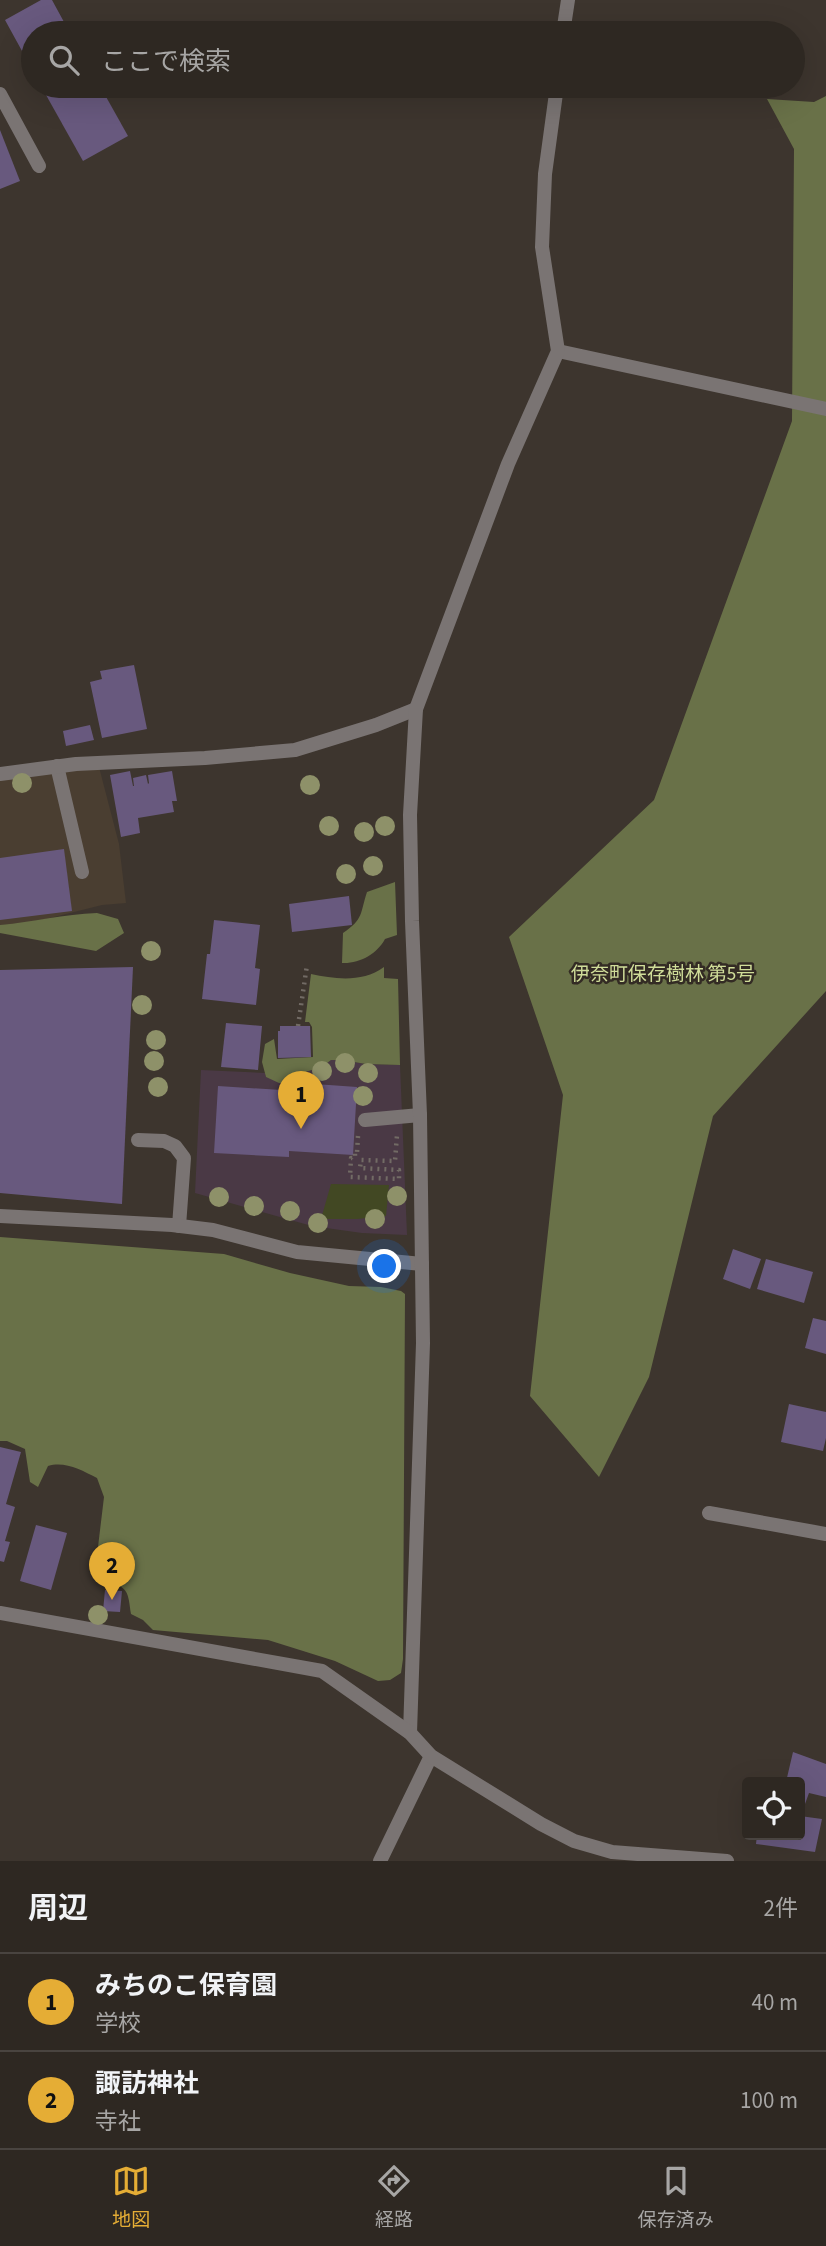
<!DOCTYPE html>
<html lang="ja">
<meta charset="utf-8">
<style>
body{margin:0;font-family:"Source Sans 3","Noto Sans JP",sans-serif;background:#36302a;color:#f1f3f6}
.controls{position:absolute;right:21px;bottom:21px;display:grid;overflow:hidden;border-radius:7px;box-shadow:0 7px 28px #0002}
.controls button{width:63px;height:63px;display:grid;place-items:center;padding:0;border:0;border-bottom:2px solid #494440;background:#2e2822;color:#f1f3f6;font:35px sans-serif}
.you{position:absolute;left:385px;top:1267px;width:24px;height:24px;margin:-18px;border:5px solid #fff;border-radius:50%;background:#1a73e8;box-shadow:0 0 0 10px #1a73e833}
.badge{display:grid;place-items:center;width:46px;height:46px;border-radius:50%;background:#e5ad35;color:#111;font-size:23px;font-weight:700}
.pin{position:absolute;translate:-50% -58px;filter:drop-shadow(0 2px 4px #0008)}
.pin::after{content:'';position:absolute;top:37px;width:24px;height:21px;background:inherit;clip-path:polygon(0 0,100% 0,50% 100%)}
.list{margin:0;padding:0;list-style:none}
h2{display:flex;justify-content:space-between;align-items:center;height:91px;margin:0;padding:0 28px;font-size:30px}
h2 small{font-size:23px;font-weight:400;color:#a7a6a5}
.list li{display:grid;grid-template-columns:46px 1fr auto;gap:21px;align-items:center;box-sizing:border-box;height:98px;padding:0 28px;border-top:2px solid #494440}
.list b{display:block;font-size:26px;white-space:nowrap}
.list p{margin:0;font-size:23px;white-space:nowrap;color:#a7a6a5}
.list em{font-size:23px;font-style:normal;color:#a7a6a5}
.icon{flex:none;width:38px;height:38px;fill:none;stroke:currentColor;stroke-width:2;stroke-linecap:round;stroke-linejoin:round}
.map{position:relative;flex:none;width:826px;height:1861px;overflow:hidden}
.search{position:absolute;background:#2e2822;box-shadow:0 7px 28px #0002;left:21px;right:21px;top:21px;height:77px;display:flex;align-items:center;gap:18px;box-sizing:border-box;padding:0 24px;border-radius:38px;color:#a7a6a5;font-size:26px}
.sheet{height:287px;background:#2e2822}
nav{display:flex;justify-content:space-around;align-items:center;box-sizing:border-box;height:98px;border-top:2px solid #494440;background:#2e2822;font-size:19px;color:#a7a6a5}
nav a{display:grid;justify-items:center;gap:4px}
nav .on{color:#e5ad35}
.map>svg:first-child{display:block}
.built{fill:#4a3e31}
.education{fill:#4a3945}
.green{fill:#424823}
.forest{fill:#697148}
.building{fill:#68597e}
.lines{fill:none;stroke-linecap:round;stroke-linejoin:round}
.path{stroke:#726b65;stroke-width:4.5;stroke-dasharray:2 5;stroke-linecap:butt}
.service{stroke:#7a7473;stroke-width:14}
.minor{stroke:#7a7473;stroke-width:14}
.tertiary{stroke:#7a7473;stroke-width:14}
.tree{fill:#8e9169}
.labels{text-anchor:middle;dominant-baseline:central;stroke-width:5;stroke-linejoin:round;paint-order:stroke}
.park-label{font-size:19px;fill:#d0dd99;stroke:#332b24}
</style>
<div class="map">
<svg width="826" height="1861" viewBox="0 0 826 1861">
<rect width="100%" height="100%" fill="#3d352e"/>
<polygon class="built" points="99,767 119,844 126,903 102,905 34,922 0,925 0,778"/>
<polygon class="education" points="331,1060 342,1060 366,1064 400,1065 407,1235 362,1233 312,1226 195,1193 201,1070 265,1073 266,1077 291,1083 302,1073 322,1067"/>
<polygon class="green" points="331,1184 389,1185 386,1216 357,1219 321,1219"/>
<g class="forest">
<polygon points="826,96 826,991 713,1116 649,1377 599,1477 530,1396 563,1095 509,937 654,800 792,421 794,149 767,99 814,102"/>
<path d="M 395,882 L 397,935 L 385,939 C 377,954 359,964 342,963 L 343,933 C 364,919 360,913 367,892 Z"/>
<path d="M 97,913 L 118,919 L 124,933 L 96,951 L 0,933 L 0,925 C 33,922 64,914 97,913 Z"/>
<path d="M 384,967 L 384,978 L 398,979 L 400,1065 L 366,1064 L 342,1060 L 331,1060 L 322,1067 L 302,1073 L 291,1083 L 279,1083 L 266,1077 L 262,1062 L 265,1044 L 274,1039 L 277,1059 L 313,1057 L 312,1027 L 309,1022 L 305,1022 L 311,974 C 335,979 362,983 384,967 Z"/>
<path d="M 0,1237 L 224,1254 L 290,1273 L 349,1286 L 381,1287 L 401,1291 L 405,1294 L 403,1659 L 401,1673 L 390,1680 L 378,1681 L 335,1661 L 268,1640 L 153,1630 L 143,1620 L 131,1614 C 128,1593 129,1585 105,1583 L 98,1566 L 98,1547 L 104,1497 L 97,1478 C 81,1470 65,1461 48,1466 L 38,1487 L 30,1482 L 25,1449 L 7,1441 L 0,1441 Z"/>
</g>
<g class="building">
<polygon points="41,0 52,0 70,33 33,33 33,71 5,20"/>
<polygon points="41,86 100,86 128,136 83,161"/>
<polygon points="0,130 20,181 0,189"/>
<polygon points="134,665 147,729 102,738 90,682 102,679 100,671"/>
<polygon points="90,725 94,740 66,746 63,731"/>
<polygon points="130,771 133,786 134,786 133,778 146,775 148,784 149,783 148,775 172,771 177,801 172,801 174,812 138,818 140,833 121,837 110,775"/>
<polygon points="64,849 72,911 0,920 0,858"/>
<polygon points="349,896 352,925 292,932 289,904"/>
<polygon points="214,920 260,925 255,968 260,969 256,1005 202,999 207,954 210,954"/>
<polygon points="133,967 122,1204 0,1193 0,970"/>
<polygon points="226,1023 262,1026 258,1070 221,1067"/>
<polygon points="280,1026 310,1026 311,1057 278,1058 278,1031 280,1031"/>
<polygon points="315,1084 357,1087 353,1155 289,1151 289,1157 214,1153 218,1086 314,1092"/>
<polygon points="733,1249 761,1259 750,1289 723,1279"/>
<polygon points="766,1259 813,1272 804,1303 757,1289"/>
<polygon points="813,1318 826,1321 826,1354 805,1348"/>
<polygon points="789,1404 826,1412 826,1438 823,1451 781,1442"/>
<polygon points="0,1447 21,1452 6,1504 15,1507 5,1541 10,1542 4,1562 0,1561"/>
<polygon points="36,1525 67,1533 51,1590 20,1581"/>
<polygon points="105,1590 122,1591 120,1612 103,1611"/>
<polygon points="793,1752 826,1764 826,1797 809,1793 805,1804 800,1802 800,1782 786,1782"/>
<polygon points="800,1816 822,1819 815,1852 756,1844 757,1835 800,1835"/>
</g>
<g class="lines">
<g class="path">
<polyline points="298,1026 307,965"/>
<polyline points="358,1136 357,1153 355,1152 355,1158 351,1158 350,1177 399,1179 399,1170 360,1168 361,1160 395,1161 397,1135"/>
</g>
<g class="service">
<polyline points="0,94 39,166"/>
<polyline points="57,766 82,872"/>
<polyline points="365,1120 420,1115"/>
<polyline points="138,1140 164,1141 175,1146 184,1158 179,1226"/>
<polyline points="0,1216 172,1225 213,1230 297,1252 422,1264"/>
<polyline points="709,1513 826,1534"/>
</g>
<g class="minor">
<polyline points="563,33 568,0"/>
<polyline points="558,351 826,409"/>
<polyline points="0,774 76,764 205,758 295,750 376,725 416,709"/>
<polyline points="410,1733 423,1343 420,1115 412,921 410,815 416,709 508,464 558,351 542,247 545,174 557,86"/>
<polyline points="380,1861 431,1756"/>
</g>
<polyline class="tertiary" points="0,1613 322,1671 410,1733 431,1756 541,1824 574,1841 612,1852 727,1861"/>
</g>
<g class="tree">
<circle cx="22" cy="783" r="10"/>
<circle cx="310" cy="785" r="10"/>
<circle cx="329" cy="826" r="10"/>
<circle cx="385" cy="826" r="10"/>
<circle cx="364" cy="832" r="10"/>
<circle cx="373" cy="866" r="10"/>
<circle cx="346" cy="874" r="10"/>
<circle cx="151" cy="951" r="10"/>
<circle cx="142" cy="1005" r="10"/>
<circle cx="156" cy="1040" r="10"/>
<circle cx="154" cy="1061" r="10"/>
<circle cx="345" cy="1063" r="10"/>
<circle cx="322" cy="1071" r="10"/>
<circle cx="368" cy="1073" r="10"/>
<circle cx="158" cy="1087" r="10"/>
<circle cx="363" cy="1096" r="10"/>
<circle cx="397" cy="1196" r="10"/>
<circle cx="219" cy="1197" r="10"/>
<circle cx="254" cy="1206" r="10"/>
<circle cx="290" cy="1211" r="10"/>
<circle cx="375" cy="1219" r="10"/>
<circle cx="318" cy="1223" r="10"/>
<circle cx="98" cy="1615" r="10"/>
</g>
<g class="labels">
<g class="park-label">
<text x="663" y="974">伊奈町保存樹林 第5号</text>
</g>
</g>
</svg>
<div class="controls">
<button><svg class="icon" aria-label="locate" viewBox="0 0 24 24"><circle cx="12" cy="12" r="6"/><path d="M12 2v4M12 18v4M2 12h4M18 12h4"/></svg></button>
</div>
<div class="you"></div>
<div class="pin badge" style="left:301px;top:1129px">1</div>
<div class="pin badge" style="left:112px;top:1600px">2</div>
<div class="search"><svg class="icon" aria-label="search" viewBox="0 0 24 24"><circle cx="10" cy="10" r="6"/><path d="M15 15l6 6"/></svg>ここで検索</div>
</div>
<section class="sheet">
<h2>周辺<small>2件</small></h2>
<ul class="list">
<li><span class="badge">1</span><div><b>みちのこ保育園</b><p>学校</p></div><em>40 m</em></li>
<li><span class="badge">2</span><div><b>諏訪神社</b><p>寺社</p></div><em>100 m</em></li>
</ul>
</section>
<nav>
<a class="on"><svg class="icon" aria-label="map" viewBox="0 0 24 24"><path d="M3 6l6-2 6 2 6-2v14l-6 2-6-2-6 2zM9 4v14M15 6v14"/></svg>地図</a>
<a><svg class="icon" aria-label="directions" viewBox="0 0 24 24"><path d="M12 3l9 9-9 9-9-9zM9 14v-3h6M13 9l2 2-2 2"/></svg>経路</a>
<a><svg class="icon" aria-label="saved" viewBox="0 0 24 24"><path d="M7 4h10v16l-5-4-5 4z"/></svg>保存済み</a>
</nav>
